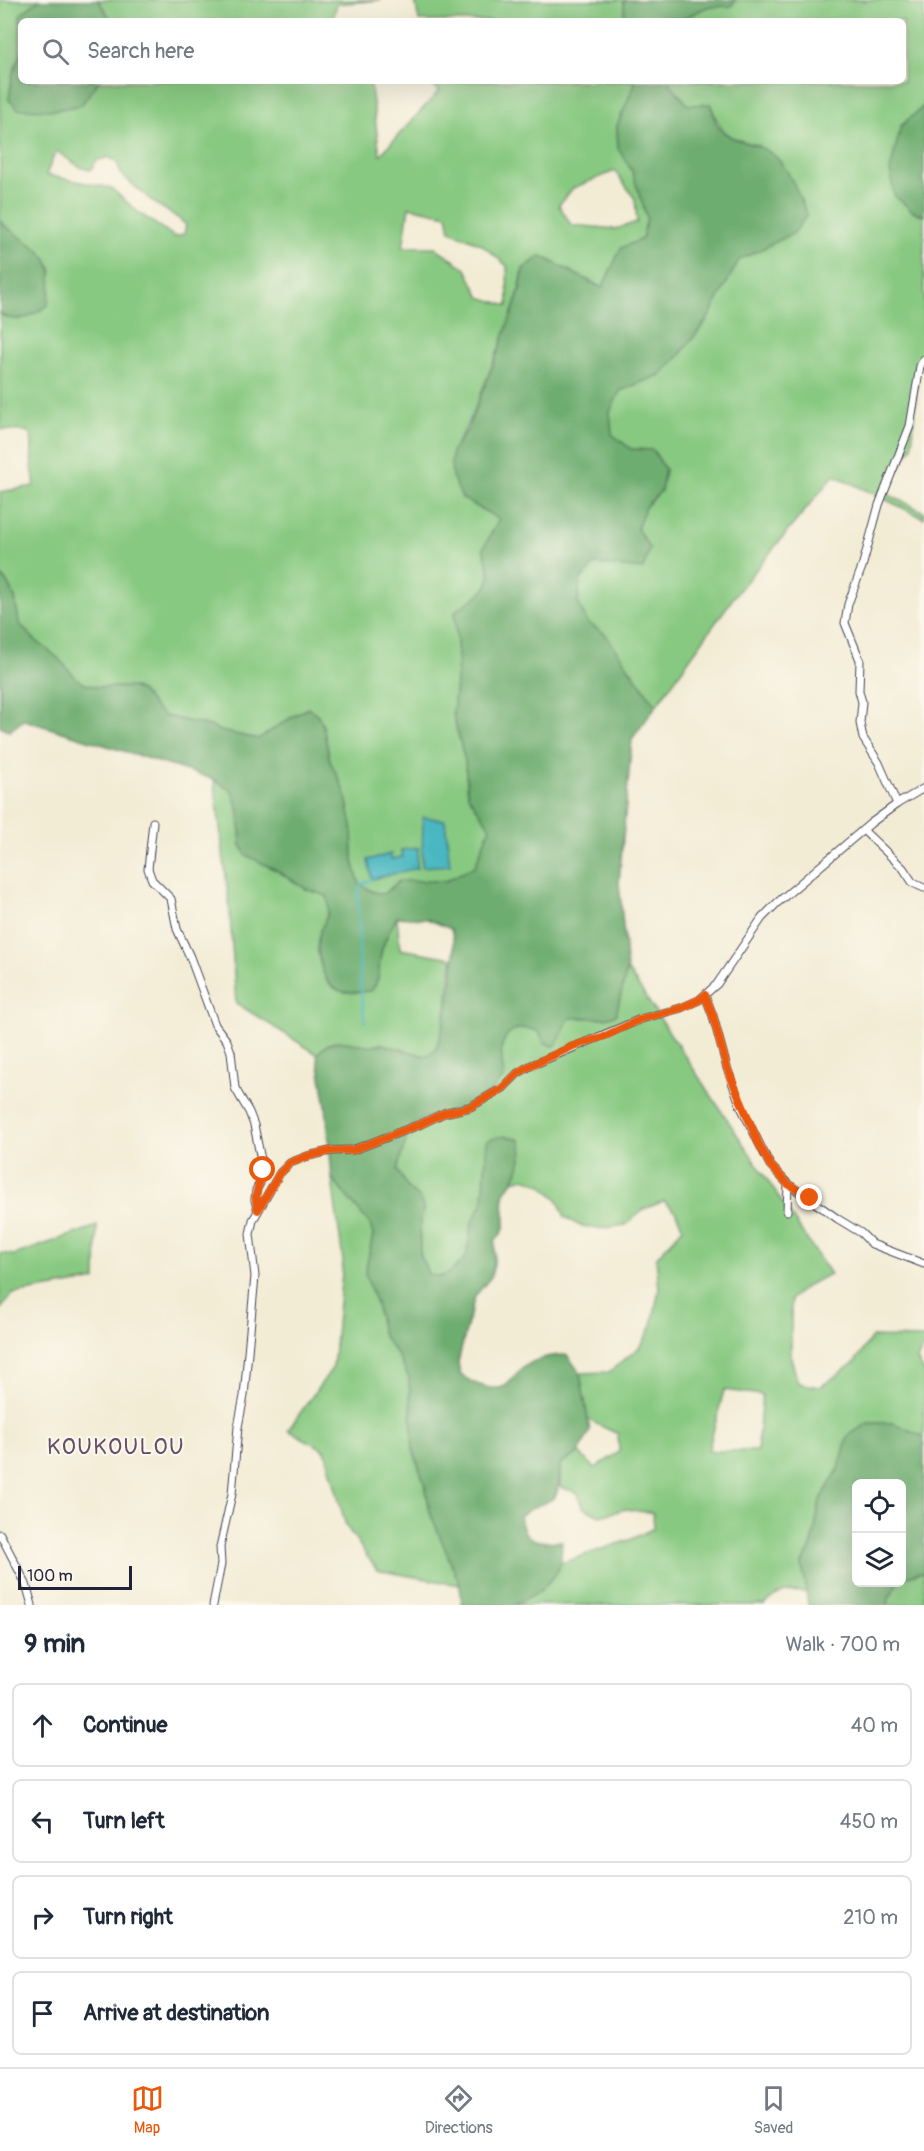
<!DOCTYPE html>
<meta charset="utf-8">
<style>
body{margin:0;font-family:Pangolin,sans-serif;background:#f6f6f7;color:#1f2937}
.controls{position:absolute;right:18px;bottom:18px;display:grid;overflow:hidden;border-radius:9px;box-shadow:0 6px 24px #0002}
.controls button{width:54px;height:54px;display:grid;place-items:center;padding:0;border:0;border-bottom:2px solid #e0e1e3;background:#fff;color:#1f2937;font:30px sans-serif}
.scale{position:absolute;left:18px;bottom:15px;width:114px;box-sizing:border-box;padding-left:6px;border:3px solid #22223b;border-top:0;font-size:16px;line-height:21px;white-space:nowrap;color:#22223b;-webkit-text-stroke:4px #fbf7ec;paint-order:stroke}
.stop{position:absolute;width:18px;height:18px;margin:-14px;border:4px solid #ea580c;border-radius:50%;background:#fff}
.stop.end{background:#ea580c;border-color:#fff;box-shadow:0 2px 6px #0008}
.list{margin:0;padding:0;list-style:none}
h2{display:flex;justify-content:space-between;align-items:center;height:78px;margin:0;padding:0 24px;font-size:26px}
h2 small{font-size:20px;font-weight:400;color:#747a83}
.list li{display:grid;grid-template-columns:39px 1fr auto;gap:18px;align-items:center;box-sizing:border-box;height:84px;margin:0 12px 12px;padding:0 12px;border:2px solid #e0e1e3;border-radius:9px}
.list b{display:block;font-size:22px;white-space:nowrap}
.list em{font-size:20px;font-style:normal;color:#747a83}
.icon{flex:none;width:33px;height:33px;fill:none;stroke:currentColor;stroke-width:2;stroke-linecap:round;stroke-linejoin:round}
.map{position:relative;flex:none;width:924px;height:1605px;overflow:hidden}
.search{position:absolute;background:#fff;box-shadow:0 6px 24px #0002;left:18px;right:18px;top:18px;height:66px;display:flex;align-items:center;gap:15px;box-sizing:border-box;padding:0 21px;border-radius:9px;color:#747a83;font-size:22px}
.sheet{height:462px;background:#fff}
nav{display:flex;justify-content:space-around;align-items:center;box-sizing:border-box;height:84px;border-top:2px solid #e0e1e3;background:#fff;font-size:16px;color:#747a83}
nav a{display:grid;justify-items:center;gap:3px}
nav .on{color:#ea580c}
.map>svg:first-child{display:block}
.green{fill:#88c981;stroke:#55765e;stroke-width:1.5;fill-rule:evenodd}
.forest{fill:#6ead6f;stroke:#486855;stroke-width:1.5}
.water{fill:#49b7c1;stroke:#366c7e;stroke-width:1.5}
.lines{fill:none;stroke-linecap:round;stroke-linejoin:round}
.stream{stroke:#49b7c1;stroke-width:2}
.street-casing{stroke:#414052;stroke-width:9}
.street{stroke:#fff;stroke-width:7}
.route{stroke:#ea580c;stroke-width:8}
.labels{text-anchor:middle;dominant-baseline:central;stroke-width:4.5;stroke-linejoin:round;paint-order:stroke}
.quarter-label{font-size:22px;letter-spacing:1.5px;fill:#654d66;stroke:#fbf7ec}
</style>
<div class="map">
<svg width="924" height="1605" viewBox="0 0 924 1605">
<rect width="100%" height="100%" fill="#fbf7ec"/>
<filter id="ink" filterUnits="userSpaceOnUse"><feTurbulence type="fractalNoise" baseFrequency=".0167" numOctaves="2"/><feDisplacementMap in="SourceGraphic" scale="12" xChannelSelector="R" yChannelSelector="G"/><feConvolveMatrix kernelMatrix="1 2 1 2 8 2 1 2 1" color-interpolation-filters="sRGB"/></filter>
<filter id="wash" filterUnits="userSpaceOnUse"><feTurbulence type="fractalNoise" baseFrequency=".008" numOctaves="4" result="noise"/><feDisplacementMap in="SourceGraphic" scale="24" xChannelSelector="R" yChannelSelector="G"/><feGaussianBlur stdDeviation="1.35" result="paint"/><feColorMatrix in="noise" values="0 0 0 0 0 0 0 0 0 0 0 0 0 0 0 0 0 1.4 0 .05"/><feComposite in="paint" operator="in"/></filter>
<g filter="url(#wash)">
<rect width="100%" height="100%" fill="#f3ecd5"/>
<g class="green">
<path d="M 0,0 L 39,0 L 20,15 L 20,55 L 12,76 L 9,100 L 81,105 L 99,81 L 370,81 L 380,155 L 440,90 L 423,81 L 636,81 L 617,126 L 618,148 L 632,171 L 647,218 L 642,239 L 621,248 L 603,288 L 541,256 L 523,269 C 518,304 503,338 490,371 C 479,399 469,426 452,451 L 462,498 L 499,519 L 484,549 C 498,588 486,590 455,611 L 458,660 L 453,714 L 465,761 L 468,795 L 490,827 L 475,866 L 446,881 L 399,881 L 384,894 L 373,892 L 359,883 L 353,861 L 352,826 L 345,792 L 330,761 L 323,726 L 318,715 L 308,708 C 291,716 275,729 258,739 L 220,731 L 210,726 L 165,716 L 155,708 L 141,691 L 131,687 L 97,687 L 85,684 L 76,678 L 57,657 L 35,640 L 19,623 L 15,598 L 6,581 L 0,575 L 0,492 L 34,486 C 35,478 33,474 32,467 C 30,453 35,446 29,432 L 0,429 L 0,314 L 7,318 L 52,272 C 46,247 16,239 0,221 ZM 56,151 L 80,167 L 91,170 L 96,161 L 108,157 L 117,162 L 121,174 L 153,202 L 178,218 L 186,225 L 184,234 L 175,237 L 138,212 L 111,188 L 46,175 ZM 615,171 L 635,199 L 637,222 L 616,229 L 571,225 L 559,205 L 573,188 ZM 409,207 L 447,215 L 450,231 L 481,244 L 507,266 L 508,306 L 480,297 L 466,269 L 435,247 L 403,247 ZM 402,851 L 417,868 L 368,860 L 391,854 L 391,860 L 403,857 Z"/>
<polygon points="98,0 381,0 337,4 332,21 112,21"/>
<polygon points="415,0 624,0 624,21 419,21"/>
<path d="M 736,0 L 902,0 L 909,4 L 924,6 L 924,106 L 901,126 L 911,210 L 924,216 L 924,360 L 918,370 L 912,447 L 883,492 L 924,512 L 924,518 L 834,475 L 736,594 L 656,706 L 605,634 L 588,623 L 578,603 L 580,580 L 595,564 L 650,548 L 637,529 L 645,507 L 661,491 L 665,470 L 653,450 L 631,449 L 611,434 L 610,412 L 619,391 L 662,374 L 679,356 L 707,320 L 739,260 L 794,233 L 758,145 C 728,139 720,134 711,105 L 688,105 L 668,81 L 903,81 L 903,21 L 678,21 L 707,7 L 731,6 Z"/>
<path d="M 214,779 L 232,791 L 239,812 L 241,845 L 246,855 L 276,870 L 306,889 L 327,896 C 332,914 324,920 319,937 C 314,951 322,970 328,983 L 371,991 C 381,979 378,973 380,959 C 382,943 390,930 397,917 L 400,949 L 453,958 L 443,1029 L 435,1051 L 426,1056 L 382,1044 L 371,1046 L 339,1041 L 328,1044 L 317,1054 L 236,1003 L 229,902 Z"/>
<path d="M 627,969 L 830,1274 L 808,1285 L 791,1299 L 791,1358 L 798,1383 L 820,1387 L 855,1362 L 872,1337 L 924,1338 L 924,1344 L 917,1360 L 924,1372 L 924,1437 L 893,1423 L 868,1423 L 848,1436 L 839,1468 L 820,1501 L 812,1545 L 802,1564 L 806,1592 C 786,1591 779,1590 765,1605 L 515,1605 C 534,1594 552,1584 561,1563 L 632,1539 L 654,1528 L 653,1513 L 626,1509 L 600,1516 L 582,1507 L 578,1493 L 560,1487 L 560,1464 L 579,1453 L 595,1468 L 619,1452 L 618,1434 L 588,1420 L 580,1373 L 609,1372 L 641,1346 L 652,1325 L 659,1289 L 656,1258 L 683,1228 L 675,1211 L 664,1201 L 644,1209 L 626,1225 L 598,1229 L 578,1225 L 565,1217 L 557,1199 L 542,1185 L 525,1178 L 514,1181 L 523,1151 L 487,1141 L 483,1202 L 472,1222 L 466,1257 L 450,1273 L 439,1277 L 428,1274 L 420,1253 L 420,1229 L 423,1207 L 419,1197 L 409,1190 L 397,1170 C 400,1161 408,1131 412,1126 C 423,1114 449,1113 464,1108 C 480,1102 493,1090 504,1077 C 503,1067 499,1052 503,1043 C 508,1026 526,1026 539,1032 L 544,1042 L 563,1026 L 570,1017 L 605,1018 L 616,1015 ZM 724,1390 L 762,1395 L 757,1451 L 708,1451 Z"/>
<polygon points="332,1179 370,1224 373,1235 365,1273 377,1307 382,1334 398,1356 409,1378 413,1449 426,1489 430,1512 460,1585 377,1570 346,1526 325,1450 288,1430 333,1367 343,1261"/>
<polygon points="97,1226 96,1280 13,1294 0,1310 0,1253 14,1255"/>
<polygon points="921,1572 924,1573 924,1605 888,1605 889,1598 898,1583 902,1582 902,1578"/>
</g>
<g class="forest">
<polygon points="39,0 98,0 112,21 21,21 21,81 99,81 81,105 56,110 18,109 9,100 12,76 20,55 20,15"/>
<polygon points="624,0 736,0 731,6 707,7 678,21 624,21"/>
<path d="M 636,81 L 668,81 L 688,105 L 711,104 C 713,111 714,121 718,127 C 733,145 759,141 776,157 C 788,168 801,199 807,215 L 794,233 L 739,260 L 707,320 L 679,356 L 662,374 L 620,391 L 610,412 L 612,434 L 631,449 L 653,450 L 665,469 L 661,491 L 645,507 L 637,529 L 650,548 L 643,569 L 595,564 L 580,580 L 578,603 L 588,623 L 605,634 L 656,706 L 632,739 L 619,882 L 627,969 L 616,1015 L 605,1018 L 570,1018 C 562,1028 563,1037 554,1047 L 544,1042 L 539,1032 C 526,1026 508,1026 503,1043 C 499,1052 503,1067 504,1077 C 493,1090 480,1102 464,1108 C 449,1113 423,1114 412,1126 C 408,1131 400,1161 397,1170 L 409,1190 L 419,1197 L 423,1207 L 420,1229 L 420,1253 L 428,1274 L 439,1277 L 450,1273 L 466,1257 L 472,1222 L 483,1202 L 487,1141 C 499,1135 507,1135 520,1140 C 524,1152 520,1170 513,1181 C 510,1187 505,1190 504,1197 C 500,1218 514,1221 495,1241 L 494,1264 L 491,1277 L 475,1296 L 472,1307 L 458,1362 L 460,1374 C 470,1382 492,1393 505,1386 C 510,1383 514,1376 518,1372 C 530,1360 550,1354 567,1355 L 580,1373 L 590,1431 L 579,1453 L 560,1464 C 560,1512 550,1493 520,1516 C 524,1544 538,1542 562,1541 L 561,1563 L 556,1574 L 540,1591 L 515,1605 L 462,1605 L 460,1585 L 430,1512 L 426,1489 L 413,1449 L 409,1378 L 398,1356 L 382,1334 L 377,1307 L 365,1273 L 373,1235 L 370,1224 L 332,1179 L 326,1106 L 317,1054 L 328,1044 L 339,1041 L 371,1046 L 382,1044 L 425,1056 L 435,1051 C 446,1022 460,958 451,929 L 427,919 L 397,917 C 390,930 382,943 380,959 C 378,973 381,979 371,991 C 344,994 328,995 321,964 C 319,956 317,949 318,941 C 320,922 333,918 327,896 L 306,889 L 276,870 L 246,855 L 241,845 L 239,812 L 232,791 L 213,779 L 24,720 L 9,731 L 0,726 L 0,575 L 6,581 L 15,598 L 19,623 L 35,640 L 57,657 L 76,678 L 85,684 L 97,687 L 131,687 L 141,691 L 155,708 L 165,716 L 210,726 L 220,731 L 258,739 C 275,729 291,716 309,708 L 318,715 L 323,726 L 330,761 L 345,792 L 352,826 L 353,861 L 359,883 L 373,892 L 384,894 L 399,881 L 446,881 L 475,866 L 490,827 L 468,795 L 465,761 L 453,714 L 458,660 L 455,611 C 486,590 498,588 483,549 L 499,519 L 462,498 L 452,476 L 451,464 L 452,451 L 467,430 L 496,357 L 520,291 L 523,269 L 541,256 L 602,288 L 621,248 L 642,239 L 647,218 L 632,171 L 618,148 L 617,126 Z"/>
<polygon points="924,106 924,216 911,210 894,195 890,170 901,126"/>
<path d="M 0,221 C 14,237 49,249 51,271 C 52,281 49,294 48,305 C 32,316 19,325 0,314 Z"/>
<polygon points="868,1423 894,1423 924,1437 924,1573 920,1572 902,1578 902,1484 856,1484 856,1582 898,1583 889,1598 888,1605 808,1605 802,1564 812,1545 820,1501 839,1468 848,1436"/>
</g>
<g class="water">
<polygon points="423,817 445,820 450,865 422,867"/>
<polygon points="418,848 417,868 372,879 368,860 391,854 391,859 403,857 401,850"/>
</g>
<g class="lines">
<polyline class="stream" points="365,1022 360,985 358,893 362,884 372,879"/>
</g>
</g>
<g filter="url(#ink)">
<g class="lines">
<g class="street-casing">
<g id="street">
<polyline points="897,804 879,763 863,738 860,723 862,702 859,691 860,660 845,623 848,604 862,567 879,505 910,426 920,366 924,359"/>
<polyline points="153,822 148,869 152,880 171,899 177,929 190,957 215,1025 227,1041 231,1052 235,1088 249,1112 254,1125 263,1170 260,1183 256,1190 255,1200 258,1211"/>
<polyline points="863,830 903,868 913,883 924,888"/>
<polyline points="705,995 713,1016 727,1068 741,1107 770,1165 788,1184 838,1219 861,1233 872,1244 924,1264"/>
<polyline points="787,1211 788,1184"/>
<polyline points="0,1534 26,1584 32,1605"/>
<polyline points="213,1605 221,1564 220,1547 232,1494 238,1427 244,1396 255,1276 250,1234 253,1220 280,1173 290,1163 308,1156 330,1151 353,1150 421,1124 444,1113 470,1107 503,1088 518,1073 530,1066 641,1019 681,1008 699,1000 717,984 762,918 777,903 871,823 897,804 924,788"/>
</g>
</g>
<use href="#street" class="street"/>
</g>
</g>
<g class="lines" filter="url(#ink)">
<path class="route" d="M 263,1170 C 260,1187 252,1193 258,1210 L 280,1173 L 290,1163 L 308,1156 L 330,1151 L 353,1150 L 421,1124 L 444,1113 L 470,1107 L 503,1088 L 518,1073 L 530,1066 L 573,1046 L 605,1036 L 641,1019 L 681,1008 L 699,1000 L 705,995 L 713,1016 L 727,1068 L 758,1142 L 770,1165 L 788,1184 L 810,1198"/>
</g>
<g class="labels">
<g class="quarter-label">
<text x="116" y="1447">KOUKOULOU</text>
</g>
</g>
</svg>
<div class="controls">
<button><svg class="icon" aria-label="locate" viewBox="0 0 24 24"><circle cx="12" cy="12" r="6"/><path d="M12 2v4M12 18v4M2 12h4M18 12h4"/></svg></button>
<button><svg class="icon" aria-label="layers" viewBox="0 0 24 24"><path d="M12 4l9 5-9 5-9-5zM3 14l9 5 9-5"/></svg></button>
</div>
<div class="scale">100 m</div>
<div class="stop" style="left:263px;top:1170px"></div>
<div class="stop end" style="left:810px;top:1198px"></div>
<div class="search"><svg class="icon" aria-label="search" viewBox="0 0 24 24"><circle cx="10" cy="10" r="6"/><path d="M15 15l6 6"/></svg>Search here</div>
</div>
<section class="sheet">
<h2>9 min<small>Walk · 700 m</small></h2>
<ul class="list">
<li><svg class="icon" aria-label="ahead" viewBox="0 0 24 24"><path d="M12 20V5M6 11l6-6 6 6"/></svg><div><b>Continue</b></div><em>40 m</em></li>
<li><svg class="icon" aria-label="left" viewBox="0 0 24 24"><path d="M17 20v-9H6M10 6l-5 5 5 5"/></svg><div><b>Turn left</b></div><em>450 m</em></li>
<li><svg class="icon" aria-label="right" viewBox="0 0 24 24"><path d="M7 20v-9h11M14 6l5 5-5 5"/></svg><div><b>Turn right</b></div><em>210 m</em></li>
<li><svg class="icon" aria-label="arrive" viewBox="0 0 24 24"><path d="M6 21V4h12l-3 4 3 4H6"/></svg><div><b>Arrive at destination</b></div></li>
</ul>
</section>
<nav>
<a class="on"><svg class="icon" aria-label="map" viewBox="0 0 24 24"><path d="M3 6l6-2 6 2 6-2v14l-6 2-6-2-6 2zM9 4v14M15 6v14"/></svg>Map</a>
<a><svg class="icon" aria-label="directions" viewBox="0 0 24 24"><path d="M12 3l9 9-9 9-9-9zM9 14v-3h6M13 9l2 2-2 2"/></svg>Directions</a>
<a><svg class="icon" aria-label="saved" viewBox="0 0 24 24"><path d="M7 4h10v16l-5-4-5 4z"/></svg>Saved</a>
</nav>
